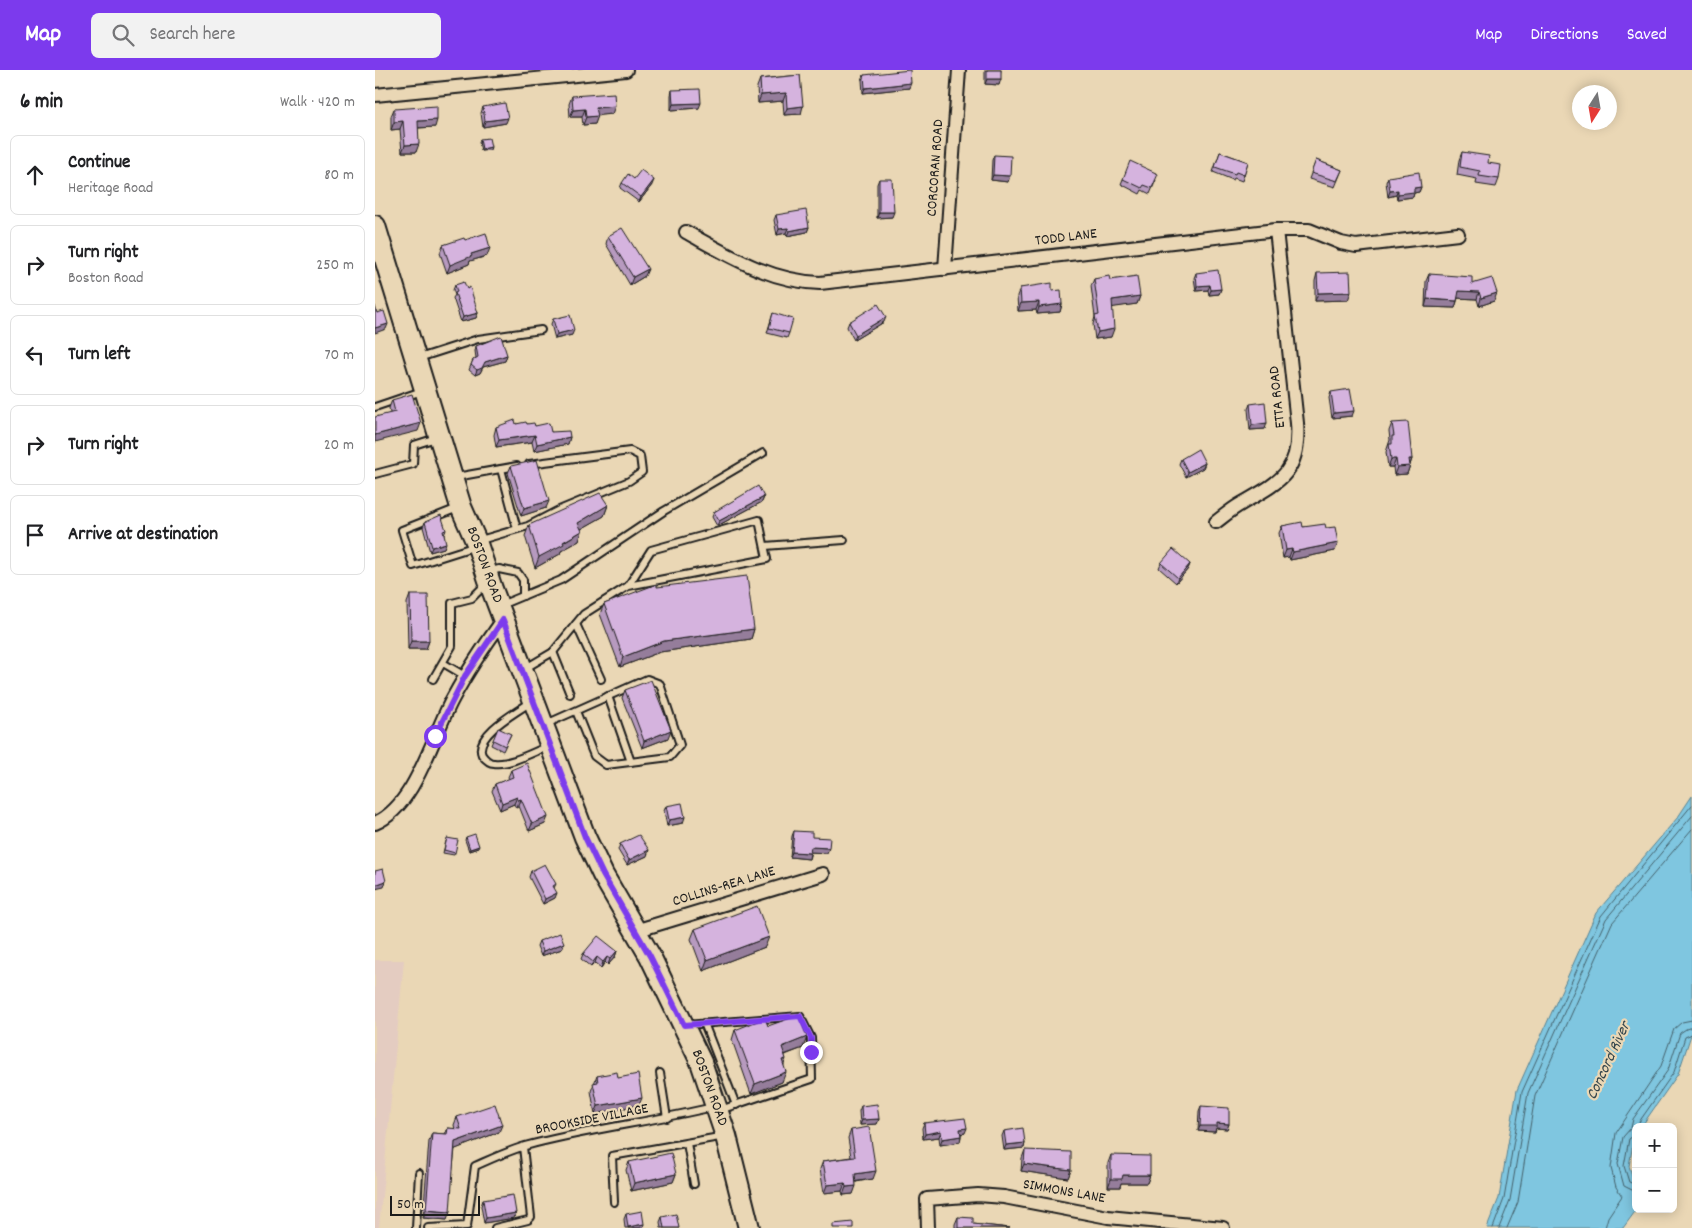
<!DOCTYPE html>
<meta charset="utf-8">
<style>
body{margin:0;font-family:Dekko,sans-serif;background:#f2f2f2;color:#202124}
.controls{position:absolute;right:15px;bottom:15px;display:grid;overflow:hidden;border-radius:8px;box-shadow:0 2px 12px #0003}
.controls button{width:45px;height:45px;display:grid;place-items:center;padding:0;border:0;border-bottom:1px solid #e0e0e0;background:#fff;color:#202124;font:25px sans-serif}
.compass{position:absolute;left:1197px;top:15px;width:45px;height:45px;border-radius:50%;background:#fff;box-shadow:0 2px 12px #0003;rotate:191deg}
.scale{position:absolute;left:15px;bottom:12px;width:90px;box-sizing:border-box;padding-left:5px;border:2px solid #1c1c1c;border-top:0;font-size:14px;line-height:18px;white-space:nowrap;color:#1c1c1c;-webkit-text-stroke:4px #ead7b5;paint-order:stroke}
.stop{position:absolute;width:15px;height:15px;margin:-11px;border:4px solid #7c3aed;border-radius:50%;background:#fff}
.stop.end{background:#7c3aed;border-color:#fff;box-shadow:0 1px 5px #0008}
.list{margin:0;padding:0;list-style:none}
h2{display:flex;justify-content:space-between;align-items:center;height:65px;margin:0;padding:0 20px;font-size:21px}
h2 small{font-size:16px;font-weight:400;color:#757577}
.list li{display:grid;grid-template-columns:32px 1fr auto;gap:15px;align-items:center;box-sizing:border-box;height:80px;margin:0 10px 10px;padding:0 10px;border:1px solid #e0e0e0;border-radius:8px}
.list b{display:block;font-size:19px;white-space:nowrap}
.list p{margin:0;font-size:16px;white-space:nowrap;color:#757577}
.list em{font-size:16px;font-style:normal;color:#757577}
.icon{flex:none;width:28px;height:28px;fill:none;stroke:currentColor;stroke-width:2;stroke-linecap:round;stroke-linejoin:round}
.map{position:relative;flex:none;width:1317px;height:1158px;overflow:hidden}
header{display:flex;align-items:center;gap:30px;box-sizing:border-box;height:70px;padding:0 25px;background:#7c3aed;color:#fff}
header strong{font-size:24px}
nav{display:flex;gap:28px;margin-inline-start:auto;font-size:18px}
.search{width:350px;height:45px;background:#f2f2f2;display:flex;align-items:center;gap:12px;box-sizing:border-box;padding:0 18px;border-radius:8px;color:#757577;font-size:19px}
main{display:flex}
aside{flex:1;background:#fff}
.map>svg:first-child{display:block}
.built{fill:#e4ccc1}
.water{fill:#7fc6e0;stroke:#578292}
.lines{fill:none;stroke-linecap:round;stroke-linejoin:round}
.shore{stroke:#44606a;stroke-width:1}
.lane-casing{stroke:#1c1c1c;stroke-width:10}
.street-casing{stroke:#1c1c1c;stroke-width:16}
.primary-casing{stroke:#1c1c1c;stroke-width:24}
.lane{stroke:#ead7b5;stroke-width:6}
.street{stroke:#ead7b5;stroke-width:12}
.primary{stroke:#ead7b5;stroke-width:20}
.wall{fill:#b79abf;stroke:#1c1c1c}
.shaded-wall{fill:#957d9b;stroke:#1c1c1c}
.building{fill:#d5b3de;stroke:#1c1c1c}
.route{stroke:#7c3aed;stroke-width:6}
.labels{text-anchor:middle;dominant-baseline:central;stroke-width:4.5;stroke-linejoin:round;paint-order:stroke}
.street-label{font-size:15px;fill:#1c1c1c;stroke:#ead7b5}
.water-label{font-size:16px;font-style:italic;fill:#35464d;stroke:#ead7b5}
</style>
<header>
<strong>Map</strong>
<div class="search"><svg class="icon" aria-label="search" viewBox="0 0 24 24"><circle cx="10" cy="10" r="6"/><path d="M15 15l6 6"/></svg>Search here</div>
<nav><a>Map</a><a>Directions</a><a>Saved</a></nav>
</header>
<main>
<aside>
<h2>6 min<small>Walk · 420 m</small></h2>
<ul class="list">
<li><svg class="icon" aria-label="ahead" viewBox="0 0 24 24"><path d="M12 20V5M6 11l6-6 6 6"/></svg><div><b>Continue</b><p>Heritage Road</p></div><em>80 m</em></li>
<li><svg class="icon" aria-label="right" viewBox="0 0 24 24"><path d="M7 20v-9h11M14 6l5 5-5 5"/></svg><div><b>Turn right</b><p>Boston Road</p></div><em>250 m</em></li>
<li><svg class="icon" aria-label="left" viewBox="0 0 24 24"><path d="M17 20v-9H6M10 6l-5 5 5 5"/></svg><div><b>Turn left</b></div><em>70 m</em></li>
<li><svg class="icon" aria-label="right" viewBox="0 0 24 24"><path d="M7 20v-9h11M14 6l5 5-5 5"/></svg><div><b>Turn right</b></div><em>20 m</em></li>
<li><svg class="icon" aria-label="arrive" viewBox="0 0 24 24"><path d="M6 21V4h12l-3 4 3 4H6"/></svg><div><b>Arrive at destination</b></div></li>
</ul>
</aside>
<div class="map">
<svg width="1317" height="1158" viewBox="0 0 1317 1158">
<rect width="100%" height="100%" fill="#ead7b5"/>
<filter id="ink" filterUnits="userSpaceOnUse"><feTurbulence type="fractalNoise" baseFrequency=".02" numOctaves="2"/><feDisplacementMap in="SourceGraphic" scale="10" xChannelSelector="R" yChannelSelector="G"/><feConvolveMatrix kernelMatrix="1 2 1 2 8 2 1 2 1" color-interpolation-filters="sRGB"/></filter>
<g filter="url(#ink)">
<polygon class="built" points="0,890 29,890 4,1158 0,1158"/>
<polygon class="water" points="1317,726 1317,962 1303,1004 1266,1057 1261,1057 1254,1096 1261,1118 1262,1139 1248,1158 1112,1158 1124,1128 1142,1020 1221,843 1303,747"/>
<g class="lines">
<g class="shore">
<polyline points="1263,1057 1264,1052 1299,1002 1310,967 1317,964"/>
<polyline points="1261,1064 1254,1069 1249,1096 1254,1112 1261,1115"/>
<polyline points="1261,1122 1249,1116 1243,1094 1248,1067 1256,1058 1258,1049 1293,1000 1305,963 1311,959 1317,957"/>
<polyline points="1118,1158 1129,1129 1147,1022 1226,846 1317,735"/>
<polyline points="1124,1158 1135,1130 1153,1023 1231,849 1317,746"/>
<polyline points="1132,1158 1143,1132 1160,1026 1237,853 1317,759"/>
<polyline points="1230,1158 1233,1147 1247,1126 1241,1117 1236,1098 1241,1063 1286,996 1299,959 1307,952 1317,950"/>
</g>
<g class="lane-casing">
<g id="lane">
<polyline points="44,288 103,269 166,260"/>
<polyline points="0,337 47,321"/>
<polyline points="126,399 142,459"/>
<polyline points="0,404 38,394 39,375 61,368"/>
<polyline points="81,407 142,396"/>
<polyline points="83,438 27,460 38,496 101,476"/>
<polyline points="102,471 153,456 184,440 254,411 267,402 265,386 255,381 154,394"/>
<polyline points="390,476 469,470"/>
<polyline points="113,502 124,499 143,503 148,510 148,526"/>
<polyline points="126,535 186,510 289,441 388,383"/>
<polyline points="201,554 226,609"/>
<polyline points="178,582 195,624"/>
<polyline points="68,593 90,606"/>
<polyline points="149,599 178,582 209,544 253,516 392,489 384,450 276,480 253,516"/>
<polyline points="58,609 77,576 77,533 97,528 111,514"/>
<polyline points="233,626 256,692"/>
<path d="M 156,632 C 143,641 98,665 107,685 C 110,689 114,693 119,693 C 136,695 158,682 174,676"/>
<polyline points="171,654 272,609 285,614 305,675 295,687 231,695 219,686 201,641"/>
<polyline points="329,953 361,1035"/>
<polyline points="311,955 425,946 436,968 437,1009 345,1040"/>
<polyline points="285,1003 292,1048"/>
<polyline points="312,1073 319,1114"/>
<polyline points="239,1132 237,1086 350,1066"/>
<polyline points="41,1158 44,1103"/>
<path d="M 53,1158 L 92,1156 L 100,1096 C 116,1089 133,1081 150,1076 C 212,1059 276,1052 338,1037"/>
<polyline points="120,1158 153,1150 156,1147 148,1077"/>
</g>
</g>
<g class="street-casing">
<g id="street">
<polyline points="0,25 251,0"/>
<path d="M 311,162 C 355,186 394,211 445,213 L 901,160 L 934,160 L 966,173 L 981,176 L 1083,164"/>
<polyline points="570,199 584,0"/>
<path d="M 841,452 C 849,446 857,439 866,434 C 904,412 926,403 922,353 L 901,160"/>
<path d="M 0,753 C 41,736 58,664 78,628 C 93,600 110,575 128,550"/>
<polyline points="260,861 448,804"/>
<polyline points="553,1158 552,1129 603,1125 629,1127 733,1147 848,1158"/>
</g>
</g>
<g class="primary-casing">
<polyline id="primary" points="0,156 86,437 101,471 117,519 210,767 228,805 275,886 326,992 351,1066 374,1158"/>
</g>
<use href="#lane" class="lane"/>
<use href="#street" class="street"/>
<use href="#primary" class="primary"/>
</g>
<g class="wall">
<polygon points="610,0 626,0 624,15 610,14"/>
<polygon points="425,5 426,44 409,45 408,31 383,33 382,17 385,9"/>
<polygon points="489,5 534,18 488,23 487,10"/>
<polygon points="297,20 324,38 296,40 296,25"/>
<polygon points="197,26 237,44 222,45 220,54 208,55 207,47 195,47 194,34"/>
<polygon points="108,37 131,53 108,57 106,43"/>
<polygon points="19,39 60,57 43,58 41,82 27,82 25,59 16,60 16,46"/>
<polygon points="105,69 115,80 106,81 104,72"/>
<polygon points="845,82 873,92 867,111 859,108 858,110 838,102"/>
<polygon points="1087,82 1113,93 1124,109 1121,117 1101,114 1102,109 1082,105 1084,90"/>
<polygon points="619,85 633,112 616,110 617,90"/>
<polygon points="941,90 967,100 960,117 934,109"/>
<polygon points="1013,107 1046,117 1044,122 1039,123 1038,127 1022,129 1021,125 1013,127 1011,112"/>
<polygon points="259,109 277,115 264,132 245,118 247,113"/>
<polygon points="504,109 517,147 502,148 502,114"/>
<polygon points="748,109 781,110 775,124 767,120 765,124 746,114"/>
<polygon points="401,145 434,157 432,162 412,166 411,163 402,165 399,150"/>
<polygon points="233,166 270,206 255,215 231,174"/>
<polygon points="90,170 112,186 95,191 94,194 72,203 65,183 68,175"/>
<polygon points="821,203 846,219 844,224 834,225 833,220 821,221 819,208"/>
<polygon points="942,203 973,230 940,231 940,211"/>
<polygon points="1054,204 1097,214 1119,231 1104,236 1102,229 1083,228 1080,238 1050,237 1051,211"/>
<polygon points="719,209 735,210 765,226 762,234 737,237 736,267 720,269 718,254 720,247 716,216"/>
<polygon points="80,215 92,219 103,243 101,248 86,252 78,228 80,225 78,220"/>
<polygon points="645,218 677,221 687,234 685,242 662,244 661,240 643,241 642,226"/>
<polygon points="398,243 414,263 412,268 392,263"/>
<polygon points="178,249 197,265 180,269 176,254"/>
<polygon points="474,252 509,252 479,270 472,257"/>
<polygon points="101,276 132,285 130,291 108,297 105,303 100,305 94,300 98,290 101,288 100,281"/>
<polygon points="956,322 977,346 957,348 954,328"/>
<polygon points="17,330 43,361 15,343 14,338"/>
<polygon points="875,334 890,359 875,360 873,339"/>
<polygon points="1017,353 1037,389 1032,404 1019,405 1018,397 1013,397 1011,382 1015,370 1014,361"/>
<polygon points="141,354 152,354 160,356 176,362 195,367 193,374 159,381 157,372 121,377 119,365 121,357"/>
<polygon points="806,389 830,393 828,398 811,407 804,394"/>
<polygon points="136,396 171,438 146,446 133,403"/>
<polygon points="389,427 387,432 342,456 337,447 339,442"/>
<polygon points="233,435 229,446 206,459 207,461 204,471 186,481 185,484 160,498 150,466 154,455"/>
<polygon points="50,452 71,460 69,465 69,478 55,482 48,457"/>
<polygon points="907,456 951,458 960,481 915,490 914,487 908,488 904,463"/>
<polygon points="786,493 815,494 813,499 801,513 784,498"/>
<polygon points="282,517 379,559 376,569 285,582 245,597 225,544 229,534"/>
<polygon points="35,525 54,571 51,579 33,579 32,533"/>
<polygon points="250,620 293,668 267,678 247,628"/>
<polygon points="136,664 128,681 116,675 118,670"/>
<polygon points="136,700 170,754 154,761 144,736 141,738 139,734 125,740 117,721 120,714 134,709 133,707"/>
<polygon points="291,736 308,753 292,756 289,741"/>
<polygon points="419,761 437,767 452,783 436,782 434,789 415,787 417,766"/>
<polygon points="91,767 103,778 94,781 90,770"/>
<polygon points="71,771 80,783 79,785 68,783"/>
<polygon points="245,774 272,786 252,795 243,780"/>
<polygon points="156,801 181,814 179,818 180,828 168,834 154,807"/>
<polygon points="320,859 390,877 328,901 316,869"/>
<polygon points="164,871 189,873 187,879 166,886 162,876"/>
<polygon points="242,881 240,887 233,895 230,892 226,898 220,893 216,897 206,889 208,884"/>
<polygon points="393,956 428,978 410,985 407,1012 376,1024 357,970 360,960"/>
<polygon points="222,1006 243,1008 264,1035 220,1044 216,1021"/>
<polygon points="486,1036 504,1049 502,1054 485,1055 484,1041"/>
<polygon points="826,1036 854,1054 852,1059 841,1058 840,1062 823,1061 824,1041"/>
<polygon points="82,1047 124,1062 80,1079 72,1150 48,1148 54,1071 57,1063 70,1064 73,1058 80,1059 79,1055"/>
<polygon points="549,1053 590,1063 586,1064 586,1066 585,1072 565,1075 564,1067 548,1069 547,1058"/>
<polygon points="476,1060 498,1109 481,1112 478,1124 468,1125 467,1121 449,1123 445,1099 448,1091 476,1087 473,1068"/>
<polygon points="629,1061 650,1073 649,1078 629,1080 627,1066"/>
<polygon points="650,1080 696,1100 693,1108 646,1101 647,1088"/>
<polygon points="736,1085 775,1105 772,1113 746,1113 745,1117 733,1117 733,1093"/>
<polygon points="254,1092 301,1104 298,1112 256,1121 251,1100"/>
<polygon points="108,1130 139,1148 109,1153 106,1136"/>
<polygon points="251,1144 268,1158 250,1158 249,1149"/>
<polygon points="287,1147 304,1158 286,1158 285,1152"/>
<polygon points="583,1147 598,1154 635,1158 580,1158 580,1154"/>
</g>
<g class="shaded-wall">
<polygon points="612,9 626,9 624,15 610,14"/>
<polygon points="536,13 534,18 488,23 490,18"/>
<polygon points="411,23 408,31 383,33 386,25"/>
<polygon points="326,33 324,38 296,40 298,34"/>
<polygon points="240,36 237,44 218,46 221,38"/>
<polygon points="428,36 426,44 409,45 412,38"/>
<polygon points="210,39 207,47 195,47 198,40"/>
<polygon points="223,46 220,54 208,55 211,47"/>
<polygon points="133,48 131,53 108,57 110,51"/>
<polygon points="62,50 60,57 40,58 43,51"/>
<polygon points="28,51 25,59 16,60 19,52"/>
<polygon points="44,74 41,82 27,82 30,75"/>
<polygon points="116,77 115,80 106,81 107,79"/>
<polygon points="618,105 635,106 633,112 616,110"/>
<polygon points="279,110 277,115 264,132 266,127"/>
<polygon points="1046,117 1044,122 1039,123 1038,127 1022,129 1023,124 1039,118"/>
<polygon points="1023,120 1021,125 1013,127 1015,121"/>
<polygon points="504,142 519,142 517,147 502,148"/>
<polygon points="434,157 432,162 412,166 414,161"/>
<polygon points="413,158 411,163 402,165 404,159"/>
<polygon points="115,178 112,186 95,191 94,194 72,203 75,195 96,184"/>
<polygon points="273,199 270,206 255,215 258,207"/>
<polygon points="835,215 833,220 821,221 822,216"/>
<polygon points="846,219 844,224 834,225 836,220"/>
<polygon points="1084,221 1104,222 1102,229 1081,228"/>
<polygon points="976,222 973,230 940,231 943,223"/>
<polygon points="1122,223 1119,231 1104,236 1106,228"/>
<polygon points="765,226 762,234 734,238 737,230"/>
<polygon points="1052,229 1082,231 1080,238 1050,237"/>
<polygon points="664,232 661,240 643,241 646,233"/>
<polygon points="687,234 685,242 662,244 664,237"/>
<polygon points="103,243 101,248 86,252 88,247"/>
<polygon points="511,247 509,252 479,270 481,265"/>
<polygon points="13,254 11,259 0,263 0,258"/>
<polygon points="739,259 736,267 720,269 723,262"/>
<polygon points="199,260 197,265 180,269 182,264"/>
<polygon points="132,285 130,291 108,297 105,303 100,305 102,300 110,292"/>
<polygon points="979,341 977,346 957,348 959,343"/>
<polygon points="46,353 43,361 0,372 0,365"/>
<polygon points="892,353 890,359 875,360 877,355"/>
<polygon points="160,365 157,372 121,377 124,370"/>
<polygon points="195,367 193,374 159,381 162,374"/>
<polygon points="1016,389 1021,389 1018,397 1013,397"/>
<polygon points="1034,389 1037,389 1032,404 1019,405 1022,397"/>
<polygon points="830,393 828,398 811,407 813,402"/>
<polygon points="389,427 387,432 342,456 344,451"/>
<polygon points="174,431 171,438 146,446 149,438"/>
<polygon points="233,435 229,446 199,463 203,453"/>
<polygon points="207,461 204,471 186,481 185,484 160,498 164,487"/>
<polygon points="71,473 69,478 55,482 57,477"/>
<polygon points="963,473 960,481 915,490 918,482"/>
<polygon points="917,479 914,487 908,488 911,480"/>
<polygon points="815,494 813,499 801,513 803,508"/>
<polygon points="379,559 376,569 285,582 245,597 248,587 289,571"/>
<polygon points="36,571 54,571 51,579 33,579"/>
<polygon points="296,660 293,668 267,678 269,671"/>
<polygon points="142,727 139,734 125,740 127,733"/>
<polygon points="146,729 144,736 141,738 143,730"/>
<polygon points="173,747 170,754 154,761 157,754"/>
<polygon points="310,747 308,753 292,756 294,750"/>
<polygon points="104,776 103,778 94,781 95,779"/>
<polygon points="436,777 454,778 452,783 434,782"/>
<polygon points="274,780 272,786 252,795 254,790"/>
<polygon points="417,782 435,783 434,789 415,787"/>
<polygon points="11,811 9,817 0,819 0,815"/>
<polygon points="182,823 180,828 168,834 170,829"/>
<polygon points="394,867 390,877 328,901 332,890"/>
<polygon points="189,873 187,879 166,886 168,881"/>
<polygon points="242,881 240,887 233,895 235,889"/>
<polygon points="222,887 220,893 216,897 218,892"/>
<polygon points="232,887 230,892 226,898 228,892"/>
<polygon points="432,967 428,978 403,987 407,977"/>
<polygon points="411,989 407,999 407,990"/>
<polygon points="411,1002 407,1012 376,1024 380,1014"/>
<polygon points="267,1028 264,1035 220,1044 223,1036"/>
<polygon points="504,1049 502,1054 485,1055 487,1050"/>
<polygon points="842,1053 854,1054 852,1059 841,1058 840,1062 823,1061 825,1056"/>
<polygon points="127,1055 124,1062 78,1080 80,1072"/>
<polygon points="592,1058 590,1063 583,1064 585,1059"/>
<polygon points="566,1061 564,1067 548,1069 550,1064"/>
<polygon points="586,1066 585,1072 565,1075 567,1069"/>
<polygon points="650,1073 649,1078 629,1080 631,1075"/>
<polygon points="649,1094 696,1100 693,1108 646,1101"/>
<polygon points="501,1101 498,1109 477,1112 480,1104"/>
<polygon points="301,1104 298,1112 256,1121 259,1113"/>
<polygon points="748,1105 775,1105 772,1113 746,1113 745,1117 733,1117 736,1109"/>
<polygon points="470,1113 467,1121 449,1123 452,1115"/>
<polygon points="481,1116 478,1124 468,1125 471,1117"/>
<polygon points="51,1140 75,1142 72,1150 48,1148"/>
<polygon points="141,1143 139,1148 109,1153 111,1148"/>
<polygon points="269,1154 268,1158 253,1158 253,1157"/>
</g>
<g class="building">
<polygon points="535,0 536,13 490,18 489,5"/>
<rect x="612" y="0" width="14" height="9"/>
<polygon points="425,5 428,36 412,38 411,23 386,25 385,9"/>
<polygon points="325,19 326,33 298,34 297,20"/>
<polygon points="239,23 240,36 221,38 223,46 211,47 210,39 198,40 197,26"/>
<polygon points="130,33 133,48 110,51 108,37"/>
<polygon points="62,36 62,50 43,51 44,74 30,75 28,51 19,52 19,39"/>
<polygon points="114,68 116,77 107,79 105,69"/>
<polygon points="845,82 873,92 869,105 861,102 860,104 840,97"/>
<polygon points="1087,82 1114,86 1113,93 1126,95 1124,109 1104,106 1105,101 1085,97"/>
<polygon points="619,85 636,86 635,106 618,105"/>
<polygon points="941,90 967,100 962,111 936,103"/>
<polygon points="755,91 783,104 777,118 769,115 767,118 748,109"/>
<polygon points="266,100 279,110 266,127 247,113 253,104 259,109"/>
<polygon points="1044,102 1046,117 1039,118 1039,122 1023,124 1023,120 1015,121 1013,107"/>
<polygon points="504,109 517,109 519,142 504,142"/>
<polygon points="431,140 434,157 414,161 413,158 404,159 401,145"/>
<polygon points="247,158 273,199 258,207 233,166"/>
<polygon points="111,163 115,178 96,184 97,186 75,195 68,175 89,168 90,170"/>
<polygon points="843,200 846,219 836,220 835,215 822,216 821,203"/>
<polygon points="975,202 976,222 943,223 942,203"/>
<polygon points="1054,204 1097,207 1097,214 1117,208 1122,223 1106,228 1104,222 1084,221 1082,231 1052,229"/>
<polygon points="734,206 735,210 762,206 765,226 737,230 739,259 723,262 720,246 724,245 719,209"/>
<polygon points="89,212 92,219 95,217 103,243 88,247 80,223 82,222 80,215"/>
<polygon points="677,213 677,221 686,220 687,234 664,237 664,232 646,233 645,218"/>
<polygon points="503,234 511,247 481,265 474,252"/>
<polygon points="0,236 2,243 9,241 13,254 0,258"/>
<polygon points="398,243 418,249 414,263 394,258"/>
<polygon points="195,245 199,260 182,264 178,249"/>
<polygon points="126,266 132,285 110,292 107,298 102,300 96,295 98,290 103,287 101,276"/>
<polygon points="975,319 979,341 959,343 956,322"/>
<polygon points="37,324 46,353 0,365 0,347 20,342 17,330"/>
<polygon points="890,332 892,353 877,355 875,334"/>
<polygon points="140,350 141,354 151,352 152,354 159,353 160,356 174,353 176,362 194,361 195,367 162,374 160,365 124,370 121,357"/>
<polygon points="1033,352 1037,389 1034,389 1035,396 1022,397 1021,389 1016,389 1014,374 1017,374 1017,366 1019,366 1017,353"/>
<polygon points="823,379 830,393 813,402 806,389"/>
<polygon points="162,390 174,431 149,438 136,396"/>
<polygon points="383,416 389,427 344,451 339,442"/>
<polygon points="225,423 233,435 203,453 207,461 188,472 189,474 164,487 154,455"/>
<polygon points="66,445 71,460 68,461 71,473 57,477 50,452"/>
<polygon points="927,452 928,457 950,454 951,458 960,457 963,473 918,482 917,479 911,480 907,456"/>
<polygon points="798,479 815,494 803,508 786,493"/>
<polygon points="372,506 379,559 289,571 248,587 229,534 282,514 282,517"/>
<polygon points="35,525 53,525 54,571 36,571"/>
<polygon points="276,610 296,660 269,671 250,620"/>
<polygon points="123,658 136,664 130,676 118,670"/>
<polygon points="152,693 173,747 157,754 146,729 143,730 142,727 127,733 120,714 138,707 136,700"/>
<polygon points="307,733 310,747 294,750 291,736"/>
<polygon points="419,761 437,762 437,767 455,768 454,778 436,777 435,783 417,782"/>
<polygon points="100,764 104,776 95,779 91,767"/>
<polygon points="264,765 274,780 254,790 245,774"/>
<polygon points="72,768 83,770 80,783 69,780"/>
<polygon points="170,794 181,814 178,816 182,823 170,829 156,801"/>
<polygon points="8,799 11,811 0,815 0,801"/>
<polygon points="382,836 394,867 332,890 320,859"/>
<polygon points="185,863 189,873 168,881 164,871"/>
<polygon points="223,866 242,881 235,889 232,887 228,892 222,887 218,892 208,884"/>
<polygon points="424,945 432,967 407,977 411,989 407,990 411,1002 380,1014 360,960 390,948 393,956"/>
<polygon points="242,1002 243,1008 263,1004 267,1028 223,1036 218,1013 223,1012 222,1006"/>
<polygon points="120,1034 127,1055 80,1072 75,1142 51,1140 57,1063 72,1064 73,1058 86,1059 82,1047"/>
<polygon points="502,1034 504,1049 487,1050 486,1036"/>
<polygon points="826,1036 854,1038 854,1054 842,1053 842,1056 825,1056"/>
<polygon points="590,1048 592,1058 585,1059 586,1066 567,1069 566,1061 550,1064 549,1053"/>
<polygon points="494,1057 501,1101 480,1104 481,1116 471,1117 470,1113 452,1115 448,1091 480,1087 476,1060"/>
<polygon points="648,1058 650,1073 631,1075 629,1061"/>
<polygon points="650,1080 696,1082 696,1100 649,1094"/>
<polygon points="296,1083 301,1104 259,1113 254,1092"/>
<polygon points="736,1085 775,1086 775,1105 748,1105 747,1109 736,1109"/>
<polygon points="138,1125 141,1143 111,1148 108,1130"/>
<polygon points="267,1141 269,1154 253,1157 251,1144"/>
<polygon points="301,1144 304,1158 289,1158 287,1147"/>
<polygon points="583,1147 598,1148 598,1154 635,1158 583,1158"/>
<polygon points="478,1152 478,1158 458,1158 458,1154"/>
</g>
</g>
<g class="lines" filter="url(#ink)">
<polyline class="route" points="60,666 90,606 128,550 210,767 228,805 275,886 309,955 425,946 436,968 436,982"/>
</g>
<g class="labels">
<g class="street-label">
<text transform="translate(561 98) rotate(-86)">CORCORAN ROAD</text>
<text transform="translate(691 168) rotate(-7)">TODD LANE</text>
<text transform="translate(903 327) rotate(-96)">ETTA ROAD</text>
<text transform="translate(109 495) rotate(70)">BOSTON ROAD</text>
<text transform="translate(349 817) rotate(-17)">COLLINS-REA LANE</text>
<text transform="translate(334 1018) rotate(70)">BOSTON ROAD</text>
<text transform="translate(217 1050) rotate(-11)">BROOKSIDE VILLAGE</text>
<text transform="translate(689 1122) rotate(10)">SIMMONS LANE</text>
</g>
<g class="water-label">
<text transform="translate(1234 991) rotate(-65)">Concord River</text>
</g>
</g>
</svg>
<div class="controls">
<button>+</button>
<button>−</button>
</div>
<svg class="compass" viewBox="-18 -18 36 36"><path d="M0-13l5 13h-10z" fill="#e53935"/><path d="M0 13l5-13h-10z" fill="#757577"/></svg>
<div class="scale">50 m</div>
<div class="stop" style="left:60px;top:666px"></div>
<div class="stop end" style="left:436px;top:982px"></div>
</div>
</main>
